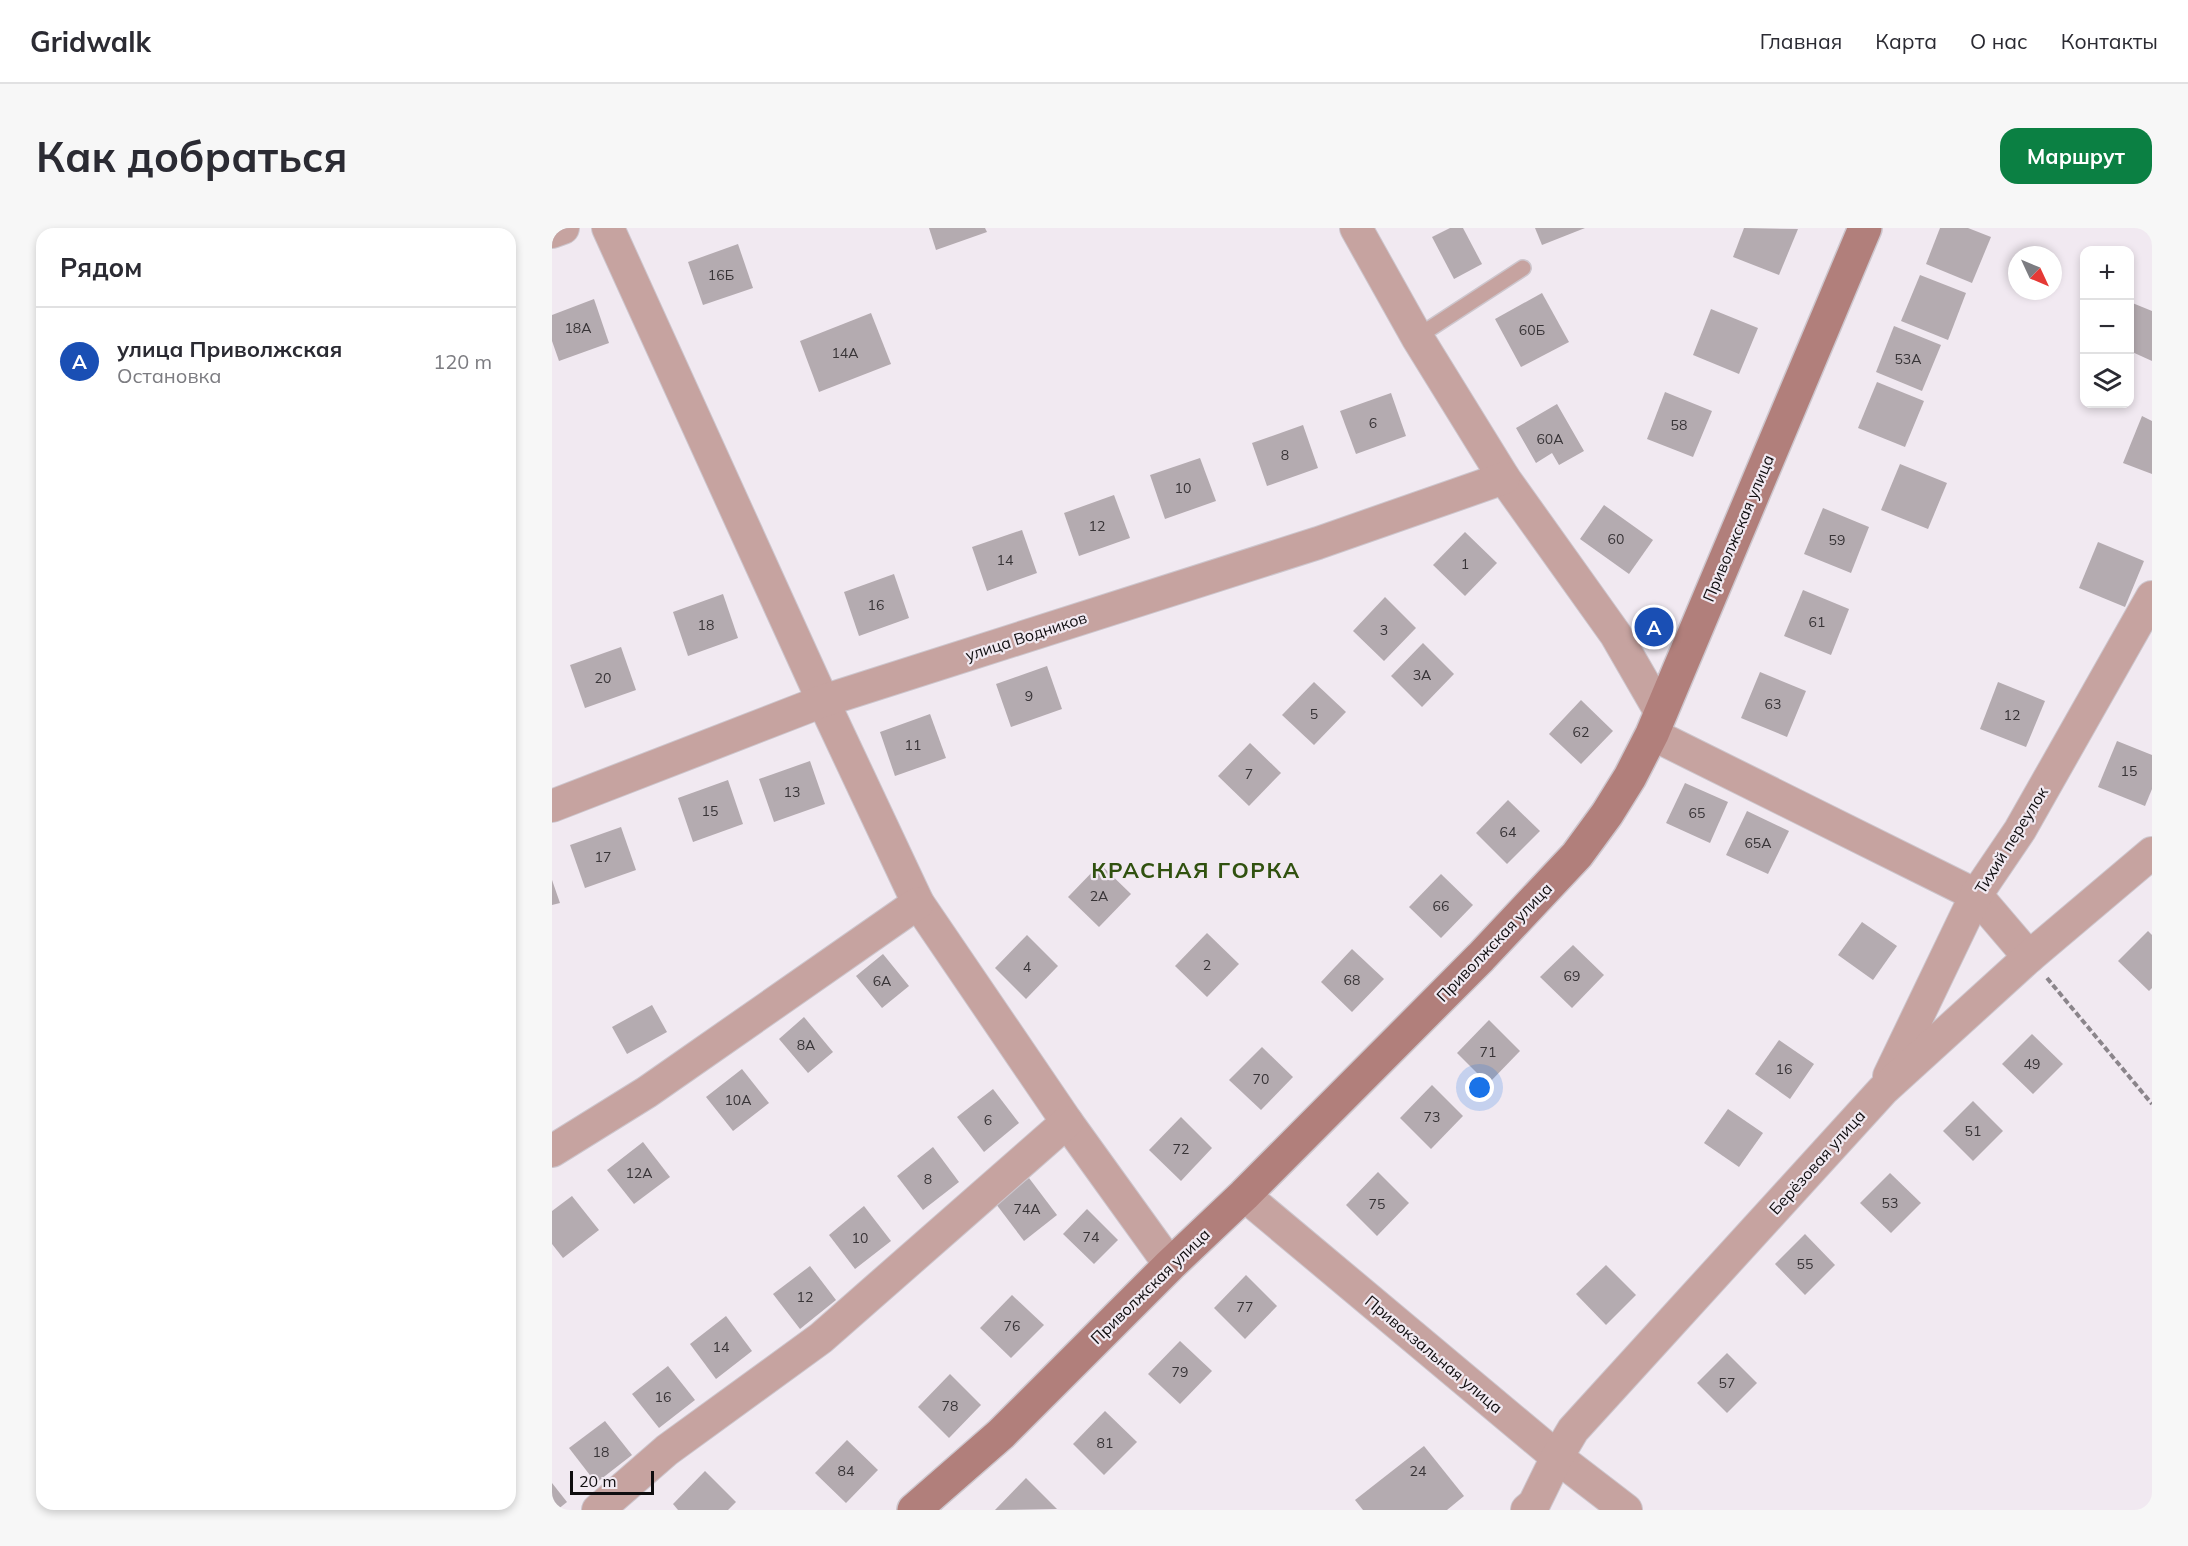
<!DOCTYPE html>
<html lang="ru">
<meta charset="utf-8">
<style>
body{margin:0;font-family:Mulish,sans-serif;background:#f7f7f7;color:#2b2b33}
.controls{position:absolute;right:18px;top:18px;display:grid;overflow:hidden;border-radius:12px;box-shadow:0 3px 9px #0003}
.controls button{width:54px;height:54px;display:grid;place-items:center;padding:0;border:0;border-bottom:2px solid #e1e1e2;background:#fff;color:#2b2b33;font:30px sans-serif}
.compass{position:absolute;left:1456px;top:18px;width:54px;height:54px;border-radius:50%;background:#fff;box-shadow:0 3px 9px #0003;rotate:134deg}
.scale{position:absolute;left:18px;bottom:15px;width:84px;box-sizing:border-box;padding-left:6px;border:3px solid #0f0d0f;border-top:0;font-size:16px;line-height:21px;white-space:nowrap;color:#0f0d0f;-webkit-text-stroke:4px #f1e9f1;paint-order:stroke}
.you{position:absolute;left:928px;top:860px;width:21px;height:21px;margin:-15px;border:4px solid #fff;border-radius:50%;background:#1a73e8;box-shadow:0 0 0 9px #1a73e833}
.badge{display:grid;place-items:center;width:39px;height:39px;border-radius:50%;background:#0b8043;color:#fff;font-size:20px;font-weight:700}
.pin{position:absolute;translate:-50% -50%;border:3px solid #fff;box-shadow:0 2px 6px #0006}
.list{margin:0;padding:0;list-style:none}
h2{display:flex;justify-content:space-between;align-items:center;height:78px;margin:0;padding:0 24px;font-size:26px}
h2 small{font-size:20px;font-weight:400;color:#7c7c81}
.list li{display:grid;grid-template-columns:39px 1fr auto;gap:18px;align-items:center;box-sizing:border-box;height:108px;padding:0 24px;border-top:2px solid #e1e1e2}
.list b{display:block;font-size:22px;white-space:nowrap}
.list p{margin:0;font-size:20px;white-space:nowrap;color:#7c7c81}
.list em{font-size:20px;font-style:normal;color:#7c7c81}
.icon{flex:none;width:33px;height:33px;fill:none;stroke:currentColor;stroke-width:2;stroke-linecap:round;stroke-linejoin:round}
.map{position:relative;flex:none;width:1600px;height:1282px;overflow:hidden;border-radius:18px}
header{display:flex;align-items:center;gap:36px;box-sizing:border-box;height:84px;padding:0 30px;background:#fff;border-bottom:2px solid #e1e1e2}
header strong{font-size:28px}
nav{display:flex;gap:33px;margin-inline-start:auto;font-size:21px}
.intro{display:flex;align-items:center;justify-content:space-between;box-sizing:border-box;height:144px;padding:0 36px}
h1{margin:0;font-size:42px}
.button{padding:15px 27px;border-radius:18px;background:#0b8043;color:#fff;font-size:21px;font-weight:700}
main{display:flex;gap:36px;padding:0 36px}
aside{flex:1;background:#fff;border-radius:18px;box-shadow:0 3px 9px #0003}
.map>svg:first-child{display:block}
.building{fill:#b4abb0}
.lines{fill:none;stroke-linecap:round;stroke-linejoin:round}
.lane-casing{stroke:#cdc6cd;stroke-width:18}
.street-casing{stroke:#cdc6cd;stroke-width:34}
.secondary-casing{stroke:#cdc6cd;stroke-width:36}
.path{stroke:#8b858b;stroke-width:4;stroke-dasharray:6 3;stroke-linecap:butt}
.lane{stroke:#c6a3a0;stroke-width:15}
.street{stroke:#c6a3a0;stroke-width:32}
.secondary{stroke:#b17f7b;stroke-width:33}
.labels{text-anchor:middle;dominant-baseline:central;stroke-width:4.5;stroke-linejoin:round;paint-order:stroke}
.number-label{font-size:14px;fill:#383437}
.street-label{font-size:16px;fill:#0f0d0f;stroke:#f1e9f1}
.district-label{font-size:22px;font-weight:bold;letter-spacing:1.5px;fill:#30510f;stroke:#f1e9f1}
</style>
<header>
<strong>Gridwalk</strong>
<nav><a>Главная</a><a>Карта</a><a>О нас</a><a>Контакты</a></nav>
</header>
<div class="intro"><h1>Как добраться</h1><a class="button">Маршрут</a></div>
<main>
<aside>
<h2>Рядом<small></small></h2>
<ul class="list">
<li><span class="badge" style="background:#1a4fb4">A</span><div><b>улица Приволжская</b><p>Остановка</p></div><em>120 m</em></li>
</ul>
</aside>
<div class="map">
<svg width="1600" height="1282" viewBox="0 0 1600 1282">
<rect width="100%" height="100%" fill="#f1e9f1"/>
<g class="building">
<polygon points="377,0 433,0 435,4 384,22"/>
<polygon points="898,0 911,0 930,36 902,51 880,9"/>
<polygon points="983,0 1033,0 990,17"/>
<polygon points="1192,0 1246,1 1227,47 1181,29"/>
<polygon points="1388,0 1416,0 1439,9 1420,55 1374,36"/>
<polygon points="186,16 201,60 151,77 136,34"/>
<polygon points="1368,47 1414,65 1396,112 1349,93"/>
<polygon points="990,65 1017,114 969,139 943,91"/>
<polygon points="42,71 57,115 7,133 0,113 0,87"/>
<polygon points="1578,74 1600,83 1600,133 1578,123"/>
<polygon points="1159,81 1206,100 1187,146 1141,127"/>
<polygon points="319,85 339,136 267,164 248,113"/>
<polygon points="1342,98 1389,117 1370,163 1324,144"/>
<polygon points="1325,154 1372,173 1353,219 1306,200"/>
<polygon points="1113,164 1160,183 1141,229 1095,211"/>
<polygon points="839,165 854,208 804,226 788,183"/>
<polygon points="1005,176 1032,223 1007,237 1000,225 984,235 964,200"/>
<polygon points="1590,188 1600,193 1600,246 1571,235"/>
<polygon points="751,197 766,240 715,258 700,215"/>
<polygon points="648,230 664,273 613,291 598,247"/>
<polygon points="1348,236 1395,255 1376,301 1329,282"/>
<polygon points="562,267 578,310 527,328 512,285"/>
<polygon points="1052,277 1101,312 1077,346 1028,311"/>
<polygon points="1271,280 1317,299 1299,345 1252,326"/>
<polygon points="470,302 485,345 435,363 420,319"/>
<polygon points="913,304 945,335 913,368 881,337"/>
<polygon points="1546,314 1592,333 1573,379 1527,360"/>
<polygon points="342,346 357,390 307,408 292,364"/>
<polygon points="1251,362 1297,381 1279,427 1232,408"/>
<polygon points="171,366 186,410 136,428 121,384"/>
<polygon points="833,369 864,400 832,433 801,403"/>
<polygon points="871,415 902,446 870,479 839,448"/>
<polygon points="69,419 84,462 33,480 18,437"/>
<polygon points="495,438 510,481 459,499 444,456"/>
<polygon points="1208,444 1254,463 1235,509 1189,490"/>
<polygon points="762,454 794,484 762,517 730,487"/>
<polygon points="1446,454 1493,473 1474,519 1428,501"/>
<polygon points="1029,472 1061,503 1029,536 997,506"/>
<polygon points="378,486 394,530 343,548 328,504"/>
<polygon points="1565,513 1600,527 1600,561 1593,578 1546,559"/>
<polygon points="698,515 729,545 697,578 666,548"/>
<polygon points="258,533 273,576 222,594 207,551"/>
<polygon points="176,552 191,596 141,614 126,570"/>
<polygon points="1133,555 1176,574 1158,615 1114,595"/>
<polygon points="956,572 988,603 955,636 924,605"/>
<polygon points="1195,583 1237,603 1216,646 1174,627"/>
<polygon points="69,599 84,642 33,660 18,617"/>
<polygon points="548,636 579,666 547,699 516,669"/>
<polygon points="889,646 921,677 889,710 857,679"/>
<polygon points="0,652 8,675 0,677"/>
<polygon points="1310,694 1345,718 1321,752 1286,727"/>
<polygon points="1596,703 1600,707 1600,760 1597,763 1566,733"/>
<polygon points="655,705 687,736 655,769 623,738"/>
<polygon points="475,707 506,738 474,771 443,740"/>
<polygon points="1021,717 1052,747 1020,780 988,749"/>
<polygon points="800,721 832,751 800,784 769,754"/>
<polygon points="331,726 357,758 330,780 304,748"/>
<polygon points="100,777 115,804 75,826 60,799"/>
<polygon points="252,789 281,824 256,845 227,811"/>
<polygon points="937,792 968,823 936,856 905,825"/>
<polygon points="1480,806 1511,836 1481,866 1450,836"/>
<polygon points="1227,812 1262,836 1238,871 1203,846"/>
<polygon points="710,819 741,849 709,882 677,852"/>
<polygon points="190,841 217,875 181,903 154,869"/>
<polygon points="880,857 911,888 879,921 848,890"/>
<polygon points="441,861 467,895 432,924 405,889"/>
<polygon points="1421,873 1451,903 1421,933 1391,903"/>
<polygon points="1176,881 1211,905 1187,939 1152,915"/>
<polygon points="629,889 660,920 629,953 597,922"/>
<polygon points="91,914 118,949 82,976 55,942"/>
<polygon points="381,919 407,954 371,982 345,948"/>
<polygon points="826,944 857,975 825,1008 794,977"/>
<polygon points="1338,945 1369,975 1339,1005 1308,975"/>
<polygon points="477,950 505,987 472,1013 444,976"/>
<polygon points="20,968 47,1002 11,1030 0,1016 0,983"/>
<polygon points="312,978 339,1013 303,1041 277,1007"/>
<polygon points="535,981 566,1012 542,1036 511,1006"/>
<polygon points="1253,1006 1283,1037 1253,1067 1223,1036"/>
<polygon points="1054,1037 1084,1067 1054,1097 1024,1066"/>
<polygon points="258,1038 284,1072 248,1101 221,1066"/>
<polygon points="694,1047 725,1078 693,1111 662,1080"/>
<polygon points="460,1067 492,1097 459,1130 428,1100"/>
<polygon points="174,1088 200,1123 164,1151 138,1116"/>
<polygon points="628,1113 660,1143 628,1176 596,1146"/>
<polygon points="1175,1125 1205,1155 1175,1185 1145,1155"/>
<polygon points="116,1138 143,1172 107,1200 80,1166"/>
<polygon points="398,1146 429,1177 397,1210 366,1179"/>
<polygon points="553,1183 585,1214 552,1247 521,1216"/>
<polygon points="53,1193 80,1227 44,1255 17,1220"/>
<polygon points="295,1212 326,1242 294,1275 263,1245"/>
<polygon points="872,1218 912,1268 895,1282 811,1282 803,1272"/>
<polygon points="153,1243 184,1274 176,1282 126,1282 121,1276"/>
<polygon points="474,1250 505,1281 443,1282"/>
<polygon points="0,1255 15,1274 5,1282 0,1282"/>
</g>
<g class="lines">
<g class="lane-casing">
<polyline id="lane" points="865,109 971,40"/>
</g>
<g class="street-casing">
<g id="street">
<polyline points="56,0 271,473 366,675 515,894 618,1037"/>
<polyline points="804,0 865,109 952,250 1064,407 1109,485"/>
<polyline points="0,4 11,0"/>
<polyline points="1100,506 1424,667 1477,729"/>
<polyline points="0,578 271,473 766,315 952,250"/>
<polyline points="1337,848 1424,667 1468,602 1600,369"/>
<polyline points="0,923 95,864 366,675"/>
<polyline points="692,967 1005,1229 1074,1282"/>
<polyline points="46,1282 115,1222 269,1110 515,894"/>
<polyline points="975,1282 982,1276 1005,1229 1021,1202 1331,862 1477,729 1600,625"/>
</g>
</g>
<g class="secondary-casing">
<polyline id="secondary" points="362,1282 449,1206 618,1037 692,967 929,729 1025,627 1055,586 1078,549 1100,506 1313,0"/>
</g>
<polyline class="path" points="1495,750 1600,876"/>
<use href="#lane" class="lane"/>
<use href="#street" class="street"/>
<use href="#secondary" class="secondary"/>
</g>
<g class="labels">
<g class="number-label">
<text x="169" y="47">16Б</text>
<text x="26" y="100">18А</text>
<text x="980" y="102">60Б</text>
<text x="293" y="125">14А</text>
<text x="1356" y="131">53А</text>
<text x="821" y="195">6</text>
<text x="1127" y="197">58</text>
<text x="998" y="211">60А</text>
<text x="733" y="227">8</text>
<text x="631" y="260">10</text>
<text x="545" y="298">12</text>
<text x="1064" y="311">60</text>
<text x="1285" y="312">59</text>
<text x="453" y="332">14</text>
<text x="913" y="336">1</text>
<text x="324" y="377">16</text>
<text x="1265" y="394">61</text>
<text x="154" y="397">18</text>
<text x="832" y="402">3</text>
<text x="870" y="447">3А</text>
<text x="51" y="450">20</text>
<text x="477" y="468">9</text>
<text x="1221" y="476">63</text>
<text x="762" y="486">5</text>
<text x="1460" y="487">12</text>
<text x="1029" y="504">62</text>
<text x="361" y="517">11</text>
<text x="1577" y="543">15</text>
<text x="697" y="546">7</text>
<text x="240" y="564">13</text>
<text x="158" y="583">15</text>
<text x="1145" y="585">65</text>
<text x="956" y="604">64</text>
<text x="1206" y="615">65А</text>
<text x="51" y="629">17</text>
<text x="547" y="668">2А</text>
<text x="889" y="678">66</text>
<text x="655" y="737">2</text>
<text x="475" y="739">4</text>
<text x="1020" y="748">69</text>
<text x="800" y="752">68</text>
<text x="330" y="753">6А</text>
<text x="254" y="817">8А</text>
<text x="936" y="824">71</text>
<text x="1480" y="836">49</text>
<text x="1232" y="841">16</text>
<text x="709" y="851">70</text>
<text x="186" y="872">10А</text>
<text x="880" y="889">73</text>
<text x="436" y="892">6</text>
<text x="1421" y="903">51</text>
<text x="629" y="921">72</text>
<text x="87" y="945">12А</text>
<text x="376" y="951">8</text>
<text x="1338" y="975">53</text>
<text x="825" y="976">75</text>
<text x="475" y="981">74А</text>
<text x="539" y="1009">74</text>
<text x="308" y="1010">10</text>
<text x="1253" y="1036">55</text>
<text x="253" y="1069">12</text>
<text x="693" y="1079">77</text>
<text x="460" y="1098">76</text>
<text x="169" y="1119">14</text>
<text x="628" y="1144">79</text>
<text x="1175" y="1155">57</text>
<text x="111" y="1169">16</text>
<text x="398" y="1178">78</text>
<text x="553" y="1215">81</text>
<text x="49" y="1224">18</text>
<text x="294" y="1243">84</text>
<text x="866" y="1243">24</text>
</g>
<g class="street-label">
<text transform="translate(1186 300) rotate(-67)">Приволжская улица</text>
<text transform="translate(474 408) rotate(-18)">улица Водников</text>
<text transform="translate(1459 612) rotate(-58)">Тихий переулок</text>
<text transform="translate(942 714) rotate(-46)">Приволжская улица</text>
<text transform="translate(1265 934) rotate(-48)">Берёзовая улица</text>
<text transform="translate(598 1058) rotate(-44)">Приволжская улица</text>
<text transform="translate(882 1126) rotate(40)">Привокзальная улица</text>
</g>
<g class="district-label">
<text x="644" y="642">КРАСНАЯ ГОРКА</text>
</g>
</g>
</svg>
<div class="controls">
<button>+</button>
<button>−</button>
<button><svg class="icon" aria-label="layers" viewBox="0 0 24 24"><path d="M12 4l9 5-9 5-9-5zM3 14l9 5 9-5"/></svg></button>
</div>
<svg class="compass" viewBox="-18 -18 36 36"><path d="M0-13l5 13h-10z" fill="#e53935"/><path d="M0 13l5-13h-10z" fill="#7c7c81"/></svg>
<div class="scale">20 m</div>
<div class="you"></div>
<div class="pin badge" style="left:1102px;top:399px;background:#1a4fb4">A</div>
</div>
</main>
